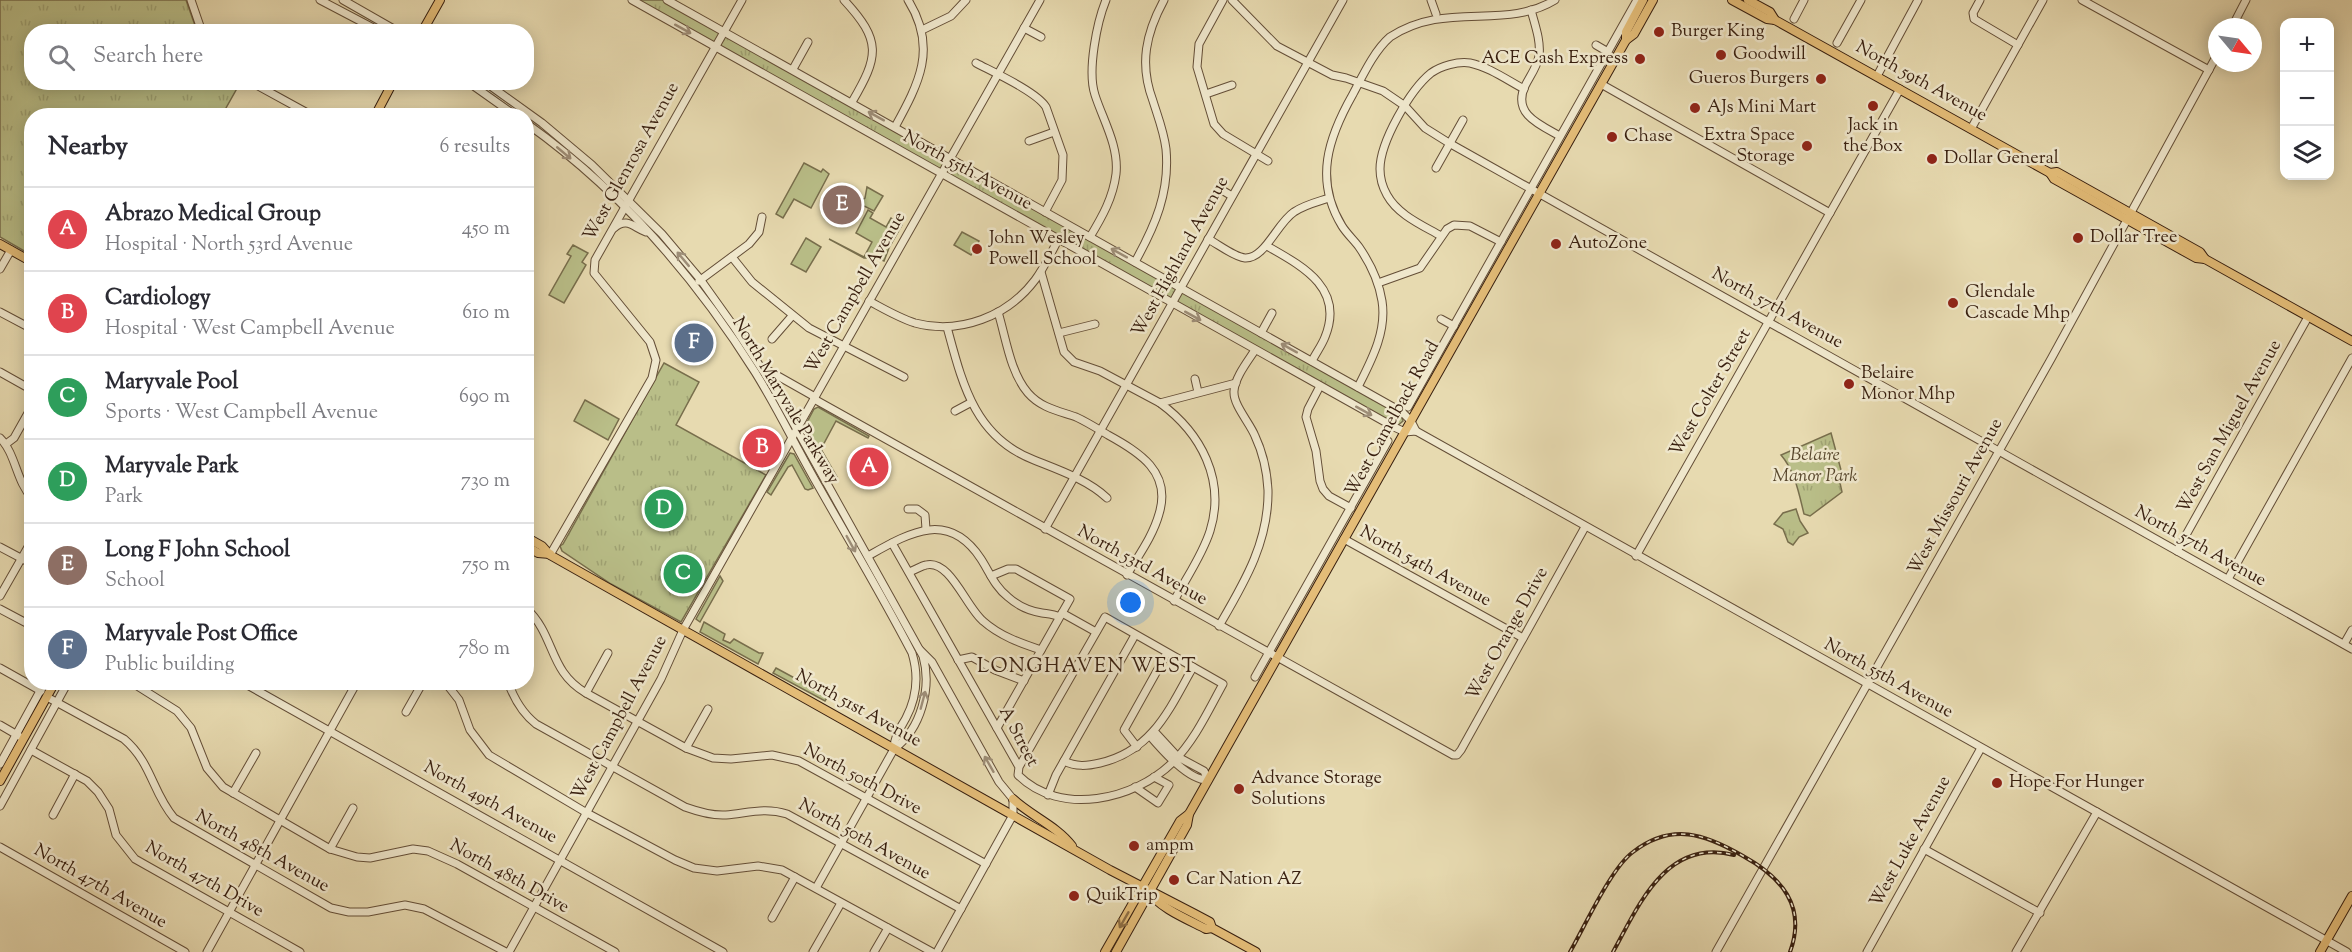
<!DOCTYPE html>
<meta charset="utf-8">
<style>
body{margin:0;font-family:"Sorts Mill Goudy",serif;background:#f2f2f3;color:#2b2b33}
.controls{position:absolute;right:18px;top:18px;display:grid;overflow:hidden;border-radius:12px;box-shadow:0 3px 15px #0003}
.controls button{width:54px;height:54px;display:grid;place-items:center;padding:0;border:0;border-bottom:2px solid #e1e1e2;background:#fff;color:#2b2b33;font:30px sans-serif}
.compass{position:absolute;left:2208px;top:18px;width:54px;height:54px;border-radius:50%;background:#fff;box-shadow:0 3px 15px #0003;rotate:119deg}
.you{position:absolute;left:1131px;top:603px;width:21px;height:21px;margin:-15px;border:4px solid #fff;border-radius:50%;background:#1a73e8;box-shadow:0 0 0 9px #1a73e833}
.badge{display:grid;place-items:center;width:39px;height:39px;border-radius:50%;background:#ea580c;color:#fff;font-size:20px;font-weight:700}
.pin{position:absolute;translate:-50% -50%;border:3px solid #fff;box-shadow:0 2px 6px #0006}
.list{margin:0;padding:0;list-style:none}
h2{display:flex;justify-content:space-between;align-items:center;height:78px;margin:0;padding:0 24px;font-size:26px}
h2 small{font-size:20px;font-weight:400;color:#7c7c81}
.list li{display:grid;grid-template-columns:39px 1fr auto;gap:18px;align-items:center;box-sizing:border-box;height:84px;padding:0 24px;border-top:2px solid #e1e1e2}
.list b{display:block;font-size:22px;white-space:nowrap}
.list p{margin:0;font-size:20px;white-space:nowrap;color:#7c7c81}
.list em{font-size:20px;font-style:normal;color:#7c7c81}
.icon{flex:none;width:33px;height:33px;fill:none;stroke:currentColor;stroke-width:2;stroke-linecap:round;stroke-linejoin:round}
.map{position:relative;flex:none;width:2352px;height:952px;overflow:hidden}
.search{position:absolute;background:#fff;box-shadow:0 3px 15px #0003;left:24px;top:24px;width:510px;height:66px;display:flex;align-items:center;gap:15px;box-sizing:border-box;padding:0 21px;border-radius:24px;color:#7c7c81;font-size:22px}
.panel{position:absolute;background:#fff;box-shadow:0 3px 15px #0003;left:24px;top:108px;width:510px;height:582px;border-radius:24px}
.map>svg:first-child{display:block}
.grass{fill:#b9be88;stroke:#786e4c;stroke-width:1.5}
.park{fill:url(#park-tufts);stroke:#786e4c;stroke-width:1.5}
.water{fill:url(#water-rules);stroke:#717c6f;stroke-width:1.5}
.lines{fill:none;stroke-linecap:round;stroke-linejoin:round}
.minor-casing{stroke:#644e37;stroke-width:9}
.major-casing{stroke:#381f0f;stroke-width:10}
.minor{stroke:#efe7cc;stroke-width:7}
.major{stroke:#e4bd78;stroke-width:8}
.rail-casing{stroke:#381f0f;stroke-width:4}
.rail{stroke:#efe7cc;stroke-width:1.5;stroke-dasharray:4.5;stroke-linecap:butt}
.oneway{stroke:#9d8d77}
.oneway2{stroke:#8e6e44}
.poi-dot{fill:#8f2418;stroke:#efe7cc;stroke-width:2}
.labels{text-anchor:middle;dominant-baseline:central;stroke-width:5;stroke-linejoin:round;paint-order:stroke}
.poi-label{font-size:18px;fill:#381f0f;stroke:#efe7cc;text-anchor:start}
.street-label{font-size:18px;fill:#381f0f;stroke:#efe7cc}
.park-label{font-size:18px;font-style:italic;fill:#58472d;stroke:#efe7cc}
.neighbourhood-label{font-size:20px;letter-spacing:1.5px;fill:#381f0f;stroke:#efe7cc}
</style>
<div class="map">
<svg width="2352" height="952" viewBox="0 0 2352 952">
<defs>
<pattern id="park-tufts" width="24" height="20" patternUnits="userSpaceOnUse" patternTransform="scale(1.5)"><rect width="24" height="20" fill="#b9be88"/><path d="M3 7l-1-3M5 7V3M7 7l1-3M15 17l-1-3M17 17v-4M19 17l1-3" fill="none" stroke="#a0a374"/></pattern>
<pattern id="water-rules" width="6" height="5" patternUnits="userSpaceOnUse" patternTransform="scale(1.5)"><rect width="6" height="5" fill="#97baaf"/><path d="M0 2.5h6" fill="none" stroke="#839f95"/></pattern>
</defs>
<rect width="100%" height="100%" fill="#e7dab0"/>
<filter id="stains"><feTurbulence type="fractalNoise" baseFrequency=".00333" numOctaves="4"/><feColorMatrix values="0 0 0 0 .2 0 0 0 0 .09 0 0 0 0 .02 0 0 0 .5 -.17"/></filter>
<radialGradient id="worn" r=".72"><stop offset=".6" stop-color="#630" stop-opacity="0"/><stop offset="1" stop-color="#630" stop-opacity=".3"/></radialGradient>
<g class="grass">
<polygon points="804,163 821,172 823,169 829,174 811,208 794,199 783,218 776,214"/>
<polygon points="867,187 883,196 874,211 858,203 865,198"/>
<polygon points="868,210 873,213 870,218 886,227 891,218 902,225 889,248 884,261 877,258 864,258 829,239 864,257 872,242 856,233"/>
<polygon points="962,232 979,241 971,255 954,245"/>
<polygon points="806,238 821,247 806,272 791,264"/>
<polygon points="573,245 588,253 582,262 586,265 564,303 549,295 571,256 567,254"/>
<polygon points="585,400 619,419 608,440 574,421"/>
<polygon points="818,407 869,436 868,438 836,421 821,449 837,477 832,480 804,428 814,409"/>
<polygon points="790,453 794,454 813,488 808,490 805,489 792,465 788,467 771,495 767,492"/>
<polygon points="720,576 723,581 700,622 696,619"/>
<polygon points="704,622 725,634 723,640 730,643 734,639 759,653 763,653 758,664 700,632"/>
<polygon points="776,668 828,696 825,701 773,673"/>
</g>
<g class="park">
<polygon points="0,0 186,0 197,31 32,32 32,82 240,83 222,115 32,116 31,255 0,237"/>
<polygon points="637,0 663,0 1375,400 1401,415 1403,421 1397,426"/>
<polygon points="664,363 699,382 676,425 766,475 681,622 611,584 562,551 560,546 563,544"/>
<path d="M 1831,433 L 1844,481 L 1840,483 L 1842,492 L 1810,516 L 1804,514 C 1799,494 1795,471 1781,455 Z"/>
<polygon points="1796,509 1800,521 1808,533 1799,537 1793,545 1788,542 1783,529 1774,524 1783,513"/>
</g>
<polygon class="water" points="668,558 689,570 693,564 699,568 689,585 661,570"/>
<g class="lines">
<g class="minor-casing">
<g id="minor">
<polyline points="191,0 202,32"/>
<polyline points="320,0 381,32"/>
<polyline points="343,0 399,32"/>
<polyline points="632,0 1394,427 1405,432 1416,431 2347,952"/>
<polyline points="667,0 1402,412 1411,421 1416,431"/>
<path d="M 844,0 C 882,41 879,56 852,102"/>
<polyline points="1223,0 1199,44 1197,67 1214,124 1223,134 1268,161"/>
<polyline points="1232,0 1277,46 1332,75 1346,78 1383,91 1405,106 1425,128 1449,143 2352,649"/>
<polyline points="1431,0 1436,14"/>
<polyline points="1980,0 1973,13 1974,19 2018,45"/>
<polyline points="2082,0 2209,70"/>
<path d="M 1531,10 C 1535,25 1541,41 1539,56 C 1537,67 1530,76 1525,86 C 1512,114 1540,125 1560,136"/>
<polyline points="1794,19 1804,0"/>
<polyline points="2232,27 2246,0"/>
<polyline points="1024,28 1041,37"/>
<polyline points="922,30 951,16 966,0"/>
<polyline points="1837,43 1861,0"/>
<polyline points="1596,45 1608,52"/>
<path d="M 976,63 C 993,72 1037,92 1046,107 L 1063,155 L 1062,180 L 1045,212"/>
<polyline points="793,69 808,42"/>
<polyline points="1877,76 1918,0"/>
<polyline points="251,82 313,116"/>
<polyline points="468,82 516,116"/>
<path d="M 485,82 L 542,123 L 592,165 L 662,234 L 700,279 L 735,328 L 771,383 L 923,656 C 932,688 921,729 894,749"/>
<polyline points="1601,84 1830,213"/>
<polyline points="1206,94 1232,85"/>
<path d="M 526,123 C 619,189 695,277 755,372 C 778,409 797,449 819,487 C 850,542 883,597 912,653 C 919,676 917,697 906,718 C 900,729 894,736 894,749 L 816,888"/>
<path d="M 895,127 C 919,83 938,48 908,0"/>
<polyline points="1971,129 2043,0"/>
<polyline points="1029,141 1054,132"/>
<polyline points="1436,168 1463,120"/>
<polyline points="1220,189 1232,196"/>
<path d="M 614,228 C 627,217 633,227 646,232"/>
<path d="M 1441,236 C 1422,225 1398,215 1387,195 C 1383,188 1380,177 1380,169 C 1380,142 1410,90 1431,73 C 1441,66 1458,61 1470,63 C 1489,67 1507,80 1524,89"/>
<path d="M 1090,237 C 1102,217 1113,198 1116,174 C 1119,146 1103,120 1095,95 C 1087,71 1097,22 1106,0"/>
<path d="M 1208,239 C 1218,244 1234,257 1245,258 C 1265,259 1277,223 1294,212 C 1304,205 1317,202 1329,198"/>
<path d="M 1267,246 C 1302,266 1345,288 1325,337 C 1322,345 1316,353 1312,361"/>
<polyline points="732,257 752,282 809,328 904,377"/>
<path d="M 1135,262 C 1155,226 1170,192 1166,149 C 1164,132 1158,117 1153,101 C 1139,64 1146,33 1164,0"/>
<polyline points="0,269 11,250"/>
<polyline points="1041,272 1064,352 1074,362 1100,371 1160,403 1236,383"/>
<polyline points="699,281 749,244 759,232 762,217"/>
<polyline points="1378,283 1420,268 1447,229 1454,225 1470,226 1501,242"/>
<path d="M 869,301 C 884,309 899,318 915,323 C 960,335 1008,316 1035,280 C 1044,268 1051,253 1058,240"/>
<polyline points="0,312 32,329"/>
<path d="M 998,312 C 1006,338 1010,372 1028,393 C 1041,408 1059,411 1076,417 C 1087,422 1098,429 1108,435 C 1139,452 1172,472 1159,514 C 1153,536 1138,556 1127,575"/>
<polyline points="1441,319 1454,326"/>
<path d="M 947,327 C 962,382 974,437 1034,460 C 1059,470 1088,480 1107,498"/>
<polyline points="1059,333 1095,324"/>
<polyline points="1261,333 1272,313"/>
<polyline points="772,339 792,316"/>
<polyline points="762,367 815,397"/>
<polyline points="0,372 32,390"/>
<polyline points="1195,379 1198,392"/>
<polyline points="1320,386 1308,409 1306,417 1316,451 1320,481 1323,489 1329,496 1351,508"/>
<path d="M 1358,387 C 1371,361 1387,332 1382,301 C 1379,282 1370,263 1359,247 C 1354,240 1347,234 1342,226 C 1314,180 1328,138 1353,94 C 1363,75 1374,51 1390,37 C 1446,0 1504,31 1555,0"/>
<polyline points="814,399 1453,755 1457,755 1461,750 1585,527"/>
<path d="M 1160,403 C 1201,433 1226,480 1210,531 C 1202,556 1186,578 1174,601"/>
<polyline points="1408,407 1637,0"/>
<polyline points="955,411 970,403"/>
<path d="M 0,438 C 16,454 16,481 32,498"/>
<polyline points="6,444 14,438 32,406"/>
<polyline points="908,509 917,509 925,515 926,529"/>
<polyline points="1045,529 1343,0"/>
<polyline points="1344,539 1523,638"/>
<path d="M 892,543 L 1019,767 L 1018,775 C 1060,817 1135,800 1173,762 C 1195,740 1208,711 1223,684 L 1105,617 L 1019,767"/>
<polyline points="0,547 32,564"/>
<polyline points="2177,551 2308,317"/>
<polyline points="550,555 652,378 656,360 650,342 594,273 595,260 742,0"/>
<path d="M 868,556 C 909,533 948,509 981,559 C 990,573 995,587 1008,597 C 1017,605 1030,611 1042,613 C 1048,614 1053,614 1059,617"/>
<polyline points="1636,556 1900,89"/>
<path d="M 909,572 C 915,570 921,566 926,565 C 950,559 966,607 983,621 C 1000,636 1020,643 1041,650"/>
<polyline points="991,576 1008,569 1016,569 1070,599 997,728"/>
<polyline points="2228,579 2352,358"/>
<polyline points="0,596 32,540"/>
<path d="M 526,608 C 556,636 548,671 586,693 L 686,748 L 713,758 L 731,759 L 772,755 L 799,761 L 986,864"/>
<polyline points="0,609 32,626"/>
<polyline points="1062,613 1096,632"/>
<path d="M 1219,626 C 1244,583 1269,542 1268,490 C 1267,471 1263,453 1255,436 C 1250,423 1233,405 1234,391 C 1235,377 1248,361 1255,350"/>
<polyline points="2344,644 2352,630"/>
<polyline points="920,650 932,662 999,782 1013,799 1013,815 937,952"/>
<polyline points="958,660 972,657 995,670 1024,681"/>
<polyline points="0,668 41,691"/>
<polyline points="1255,677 1388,441"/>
<polyline points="131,682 177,711 191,728 207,768 223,787 330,849 357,857 370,858 413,849 428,851 457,864 615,952"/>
<polyline points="242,682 723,952"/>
<polyline points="445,682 459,700 470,730 489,755 587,813 675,860 694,868 717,871 758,866 782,870 932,952"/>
<path d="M 508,682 C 514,699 522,713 536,724 L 685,807 C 699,812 712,816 726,815 C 748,813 765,807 787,814 L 961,909"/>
<polyline points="586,693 608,653"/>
<path d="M 47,697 L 124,739 C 152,763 152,792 174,818 L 331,908 L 349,912 L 368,912 L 405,905 L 424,909 L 506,952"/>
<polyline points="406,712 423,682"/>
<polyline points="0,725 19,736"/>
<path d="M 1150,736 C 1162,750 1189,781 1208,780 L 1204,771 L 1178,757 L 1154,731"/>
<polyline points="1137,747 1124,730 1167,653"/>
<polyline points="686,748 708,709"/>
<polyline points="31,750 87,781 98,792 109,809 116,835 135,859 300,952"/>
<path d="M 1064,761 C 1076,767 1087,766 1100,763 C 1152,751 1169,710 1193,667"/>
<polyline points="0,764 45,682"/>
<polyline points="1135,787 1158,803 1169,785 1154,777"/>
<polyline points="233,793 256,753"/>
<polyline points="1048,795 1056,775 1135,635"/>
<polyline points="0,806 68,682"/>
<polyline points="53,815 75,774"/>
<polyline points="0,847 185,952"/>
<polyline points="330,849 353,808"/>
<polyline points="1924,849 2040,913"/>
<polyline points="772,918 795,877"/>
<polyline points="207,952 357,682"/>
<polyline points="509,952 661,679 683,630 1040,0"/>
<polyline points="813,952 841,903"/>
<polyline points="874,952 888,928"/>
<polyline points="1716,952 2051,359 2217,55"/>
<polyline points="1867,952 1981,748"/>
<polyline points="2016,952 2097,812"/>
</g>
</g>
<g class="major-casing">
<g id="major">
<polyline points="1732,0 1767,19 1775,20 2050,173 2054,179 2196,258 2205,259 2352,341"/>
<polyline points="1748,0 1770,12 1775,20"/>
<polyline points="422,32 440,0"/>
<polyline points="1626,40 1626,32 1643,0"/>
<polyline points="375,116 393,82"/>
<polyline points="2050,173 2057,172 2200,252 2205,259"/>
<polyline points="0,244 32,262"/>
<polyline points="526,537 542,546 550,555 612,590 1110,870 1195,914 1210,922 1212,928 1256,952"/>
<polyline points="526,546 538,553 550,554"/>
<polyline points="0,781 55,682"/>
<path d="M 1013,799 C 1031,816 1057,826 1072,846"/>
<path d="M 1150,892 C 1157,907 1191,921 1206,929 L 1212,928"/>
<polyline points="1105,952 1180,821 1189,814 1626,40 1634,34 1653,0"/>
<polyline points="1116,952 1187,825 1189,814"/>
<polyline points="2320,952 2352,896"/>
</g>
</g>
<use href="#minor" class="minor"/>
<use href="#major" class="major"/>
<g class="rail-casing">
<g id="rail">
<path d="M 1570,952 C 1585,926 1611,868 1633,852 C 1672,822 1705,834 1743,856 C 1781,877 1807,906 1790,952"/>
<path d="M 1613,952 C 1639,905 1666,838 1734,855"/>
</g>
</g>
<use href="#rail" class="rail"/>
</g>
<defs><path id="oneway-shaft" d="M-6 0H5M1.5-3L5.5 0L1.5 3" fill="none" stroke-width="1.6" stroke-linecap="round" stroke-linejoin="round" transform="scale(1.5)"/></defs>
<g class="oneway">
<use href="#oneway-shaft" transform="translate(683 29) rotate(29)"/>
<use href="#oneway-shaft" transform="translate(876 116) rotate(-151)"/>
<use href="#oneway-shaft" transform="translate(564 153) rotate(40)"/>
<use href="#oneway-shaft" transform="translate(1119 253) rotate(-151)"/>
<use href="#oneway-shaft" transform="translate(683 259) rotate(-130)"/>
<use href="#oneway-shaft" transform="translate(1193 316) rotate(29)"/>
<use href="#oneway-shaft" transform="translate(1289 348) rotate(-151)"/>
<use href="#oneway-shaft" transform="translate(1364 411) rotate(29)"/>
<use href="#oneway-shaft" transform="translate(851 544) rotate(61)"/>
<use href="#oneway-shaft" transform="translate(923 700) rotate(-75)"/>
<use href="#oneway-shaft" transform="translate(989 764) rotate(-120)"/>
</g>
<use class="oneway2" href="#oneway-shaft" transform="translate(1124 920) rotate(120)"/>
<g class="poi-dot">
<circle cx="1659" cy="32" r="6"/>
<circle cx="1721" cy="55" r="6"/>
<circle cx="1640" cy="59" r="6"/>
<circle cx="1821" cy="79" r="6"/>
<circle cx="1873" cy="106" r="6"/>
<circle cx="1695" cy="108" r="6"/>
<circle cx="1612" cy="137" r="6"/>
<circle cx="1807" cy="146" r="6"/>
<circle cx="1932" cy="159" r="6"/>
<circle cx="2078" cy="238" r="6"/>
<circle cx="1556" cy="244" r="6"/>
<circle cx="977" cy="249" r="6"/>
<circle cx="1953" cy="303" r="6"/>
<circle cx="1849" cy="384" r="6"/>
<circle cx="1997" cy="783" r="6"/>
<circle cx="1239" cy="789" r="6"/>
<circle cx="1134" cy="846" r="6"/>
<circle cx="1174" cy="880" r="6"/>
<circle cx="1074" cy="896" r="6"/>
</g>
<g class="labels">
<g class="poi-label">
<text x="1671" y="32">Burger King</text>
<text x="1733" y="55">Goodwill</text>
<text x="1628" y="59" text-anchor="end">ACE Cash Express</text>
<text x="1809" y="79" text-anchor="end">Gueros Burgers</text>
<text x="1707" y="108">AJs Mini Mart</text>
<text x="1873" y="126" text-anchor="middle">Jack in<tspan x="1873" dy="21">the Box</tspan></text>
<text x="1795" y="136" text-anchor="end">Extra Space<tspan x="1795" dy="21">Storage</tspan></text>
<text x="1624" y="137">Chase</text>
<text x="1944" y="159">Dollar General</text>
<text x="2090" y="238">Dollar Tree</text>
<text x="989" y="239">John Wesley<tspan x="989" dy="21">Powell School</tspan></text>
<text x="1568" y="244">AutoZone</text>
<text x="1965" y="293">Glendale<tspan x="1965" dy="21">Cascade Mhp</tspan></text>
<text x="1861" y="374">Belaire<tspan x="1861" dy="21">Monor Mhp</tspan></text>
<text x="1251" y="779">Advance Storage<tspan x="1251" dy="21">Solutions</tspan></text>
<text x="2009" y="783">Hope For Hunger</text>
<text x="1146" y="846">ampm</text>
<text x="1186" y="880">Car Nation AZ</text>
<text x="1086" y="896">QuikTrip</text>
</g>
<g class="street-label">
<text transform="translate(1921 82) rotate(29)">North 59th Avenue</text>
<text transform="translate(632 162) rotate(-61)">West Glenrosa Avenue</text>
<text transform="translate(967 171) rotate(29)">North 55th Avenue</text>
<text transform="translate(1181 257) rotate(-61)">West Highland Avenue</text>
<text transform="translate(856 293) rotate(-60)">West Campbell Avenue</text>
<text transform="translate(1777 309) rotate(29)">North 57th Avenue</text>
<text transform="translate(1711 393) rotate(-60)">West Colter Street</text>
<text transform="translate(785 401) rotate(59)">North Maryvale Parkway</text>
<text transform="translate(1393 419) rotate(-61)">West Camelback Road</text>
<text transform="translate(2230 427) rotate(-61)">West San Miguel Avenue</text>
<text transform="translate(1956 497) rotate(-61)">West Missouri Avenue</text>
<text transform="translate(2200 547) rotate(29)">North 57th Avenue</text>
<text transform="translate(1142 566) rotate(29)">North 53rd Avenue</text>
<text transform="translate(1425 567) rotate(29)">North 54th Avenue</text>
<text transform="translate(1508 634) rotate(-61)">West Orange Drive</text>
<text transform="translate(1888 679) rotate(29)">North 55th Avenue</text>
<text transform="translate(858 709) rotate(29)">North 51st Avenue</text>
<text transform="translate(620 718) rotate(-62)">West Campbell Avenue</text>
<text transform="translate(1018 737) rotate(62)">A Street</text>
<text transform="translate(862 780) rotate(28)">North 50th Drive</text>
<text transform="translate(490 803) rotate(29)">North 49th Avenue</text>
<text transform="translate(864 840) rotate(29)">North 50th Avenue</text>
<text transform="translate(1911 842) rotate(-61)">West Luke Avenue</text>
<text transform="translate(262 852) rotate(29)">North 48th Avenue</text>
<text transform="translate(509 877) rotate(29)">North 48th Drive</text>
<text transform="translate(204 880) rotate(30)">North 47th Drive</text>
<text transform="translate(100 887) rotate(30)">North 47th Avenue</text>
</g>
<g class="park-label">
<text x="1815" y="456">Belaire<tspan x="1815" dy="21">Manor Park</tspan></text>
</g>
<g class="neighbourhood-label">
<text x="1087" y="667">LONGHAVEN WEST</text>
</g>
</g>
<rect width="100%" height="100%" filter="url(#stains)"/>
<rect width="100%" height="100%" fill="url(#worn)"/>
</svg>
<div class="controls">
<button>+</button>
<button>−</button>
<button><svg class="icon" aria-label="layers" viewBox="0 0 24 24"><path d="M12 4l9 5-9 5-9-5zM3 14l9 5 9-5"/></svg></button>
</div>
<svg class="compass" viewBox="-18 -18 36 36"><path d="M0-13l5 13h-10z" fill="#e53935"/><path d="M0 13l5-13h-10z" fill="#7c7c81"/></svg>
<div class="you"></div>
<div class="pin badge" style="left:869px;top:467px;background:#e0444e">A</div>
<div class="pin badge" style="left:762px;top:448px;background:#e0444e">B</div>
<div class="pin badge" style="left:683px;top:574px;background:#2e9e5b">C</div>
<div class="pin badge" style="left:664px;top:509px;background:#2e9e5b">D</div>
<div class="pin badge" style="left:842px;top:205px;background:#8d6e63">E</div>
<div class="pin badge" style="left:694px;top:343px;background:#5c6f8a">F</div>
<div class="search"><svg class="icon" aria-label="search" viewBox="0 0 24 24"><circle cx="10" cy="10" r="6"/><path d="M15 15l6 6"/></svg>Search here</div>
<section class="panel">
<h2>Nearby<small>6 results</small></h2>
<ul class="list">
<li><span class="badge" style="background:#e0444e">A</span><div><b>Abrazo Medical Group</b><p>Hospital · North 53rd Avenue</p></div><em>450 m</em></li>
<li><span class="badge" style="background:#e0444e">B</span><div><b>Cardiology</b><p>Hospital · West Campbell Avenue</p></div><em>610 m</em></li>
<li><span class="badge" style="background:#2e9e5b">C</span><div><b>Maryvale Pool</b><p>Sports · West Campbell Avenue</p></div><em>690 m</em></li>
<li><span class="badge" style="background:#2e9e5b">D</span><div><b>Maryvale Park</b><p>Park</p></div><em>730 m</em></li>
<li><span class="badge" style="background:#8d6e63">E</span><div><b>Long F John School</b><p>School</p></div><em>750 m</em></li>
<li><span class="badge" style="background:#5c6f8a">F</span><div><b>Maryvale Post Office</b><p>Public building</p></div><em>780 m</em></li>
</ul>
</section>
</div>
